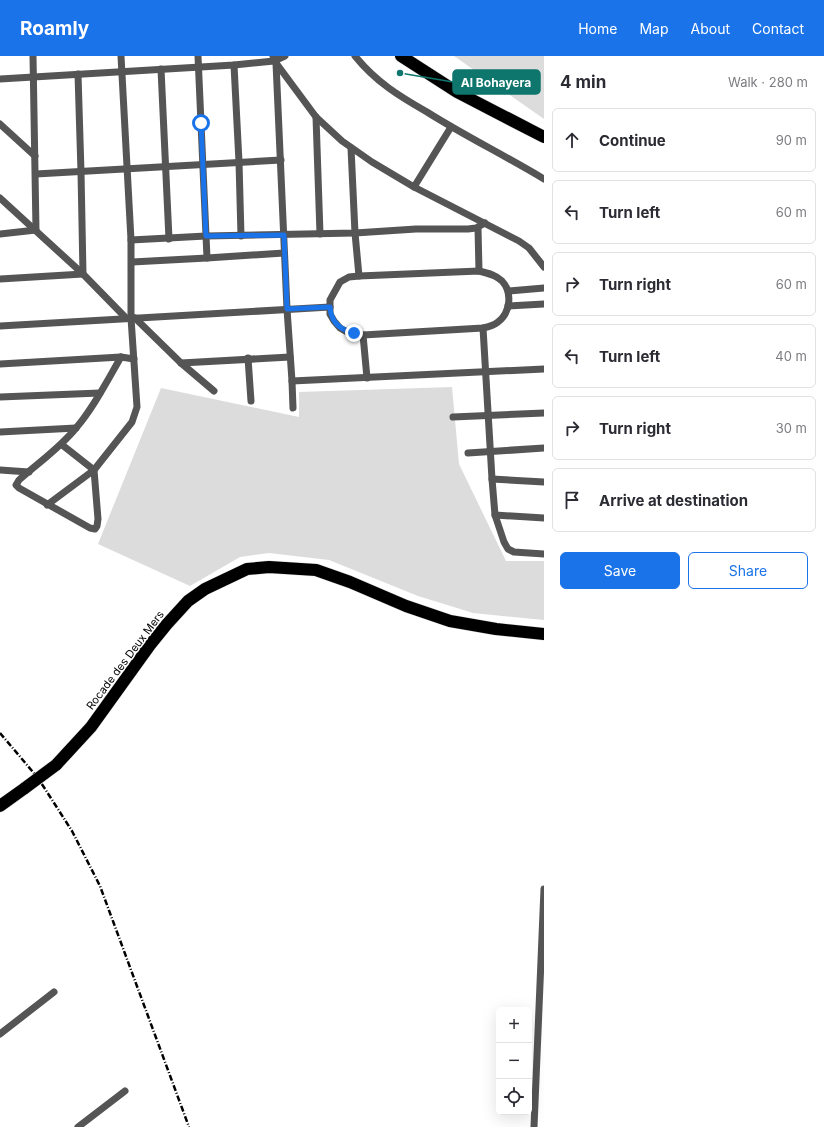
<!DOCTYPE html>
<meta charset="utf-8">
<style>
body{margin:0;font-family:Inter,sans-serif;background:#f7f7f7;color:#2b2b33}
.controls{position:absolute;right:12px;bottom:12px;display:grid;overflow:hidden;border-radius:6px;box-shadow:0 4px 16px #0002}
.controls button{width:36px;height:36px;display:grid;place-items:center;padding:0;border:0;border-bottom:1px solid #e1e1e2;background:#fff;color:#2b2b33;font:20px sans-serif}
.stop{position:absolute;width:12px;height:12px;margin:-9px;border:3px solid #1a73e8;border-radius:50%;background:#fff}
.stop.end{background:#1a73e8;border-color:#fff;box-shadow:0 1px 4px #0008}
.list{margin:0;padding:0;list-style:none}
h2{display:flex;justify-content:space-between;align-items:center;height:52px;margin:0;padding:0 16px;font-size:17px}
h2 small{font-size:13px;font-weight:400;color:#7c7c81}
.list li{display:grid;grid-template-columns:26px 1fr auto;gap:12px;align-items:center;box-sizing:border-box;height:64px;margin:0 8px 8px;padding:0 8px;border:1px solid #e1e1e2;border-radius:6px}
.list b{display:block;font-size:15px;white-space:nowrap}
.list em{font-size:13px;font-style:normal;color:#7c7c81}
.actions{display:flex;gap:8px;padding:12px 16px}
.actions a{flex:1;padding:9px 0;border:1px solid #1a73e8;border-radius:6px;text-align:center;font-size:14px;color:#1a73e8}
.actions .main{background:#1a73e8;color:#fff}
.icon{flex:none;width:22px;height:22px;fill:none;stroke:currentColor;stroke-width:2;stroke-linecap:round;stroke-linejoin:round}
.map{position:relative;flex:none;width:544px;height:1071px;overflow:hidden}
header{display:flex;align-items:center;gap:24px;box-sizing:border-box;height:56px;padding:0 20px;background:#1a73e8;color:#fff}
header strong{font-size:19px}
nav{display:flex;gap:22px;margin-inline-start:auto;font-size:14px}
main{display:flex}
aside{flex:1;background:#fff}
.map>svg:first-child{display:block}
.green{fill:#dcdcdc}
.lines{fill:none;stroke-linecap:round;stroke-linejoin:round}
.highway-casing{stroke:#dbdbdb;stroke-width:13}
.street{stroke:#555;stroke-width:7}
.highway{stroke:#000;stroke-width:12}
.rail{stroke:#000;stroke-width:2.5;stroke-dasharray:6 2 1 2;stroke-linecap:butt}
.highway-bridge-casing{stroke:#dbdbdb;stroke-width:13;stroke-linecap:butt}
.highway-bridge{stroke:#000;stroke-width:12}
.route{stroke:#1a73e8;stroke-width:5}
.labels{text-anchor:middle;dominant-baseline:central;stroke-width:3;stroke-linejoin:round;paint-order:stroke}
.street-label{font-size:11px;fill:#000;stroke:#fff}
.leader{fill:none;stroke:#0f766e;stroke-width:1.5}
.callout-dot{fill:#0f766e;stroke:#fff;stroke-width:1.5}
.callout{fill:#0f766e;stroke:#0f766e;stroke-width:1.5}
.callout-label{font-size:12px;text-anchor:middle;font-weight:bold;fill:#fff}
</style>
<header>
<strong>Roamly</strong>
<nav><a>Home</a><a>Map</a><a>About</a><a>Contact</a></nav>
</header>
<main>
<div class="map">
<svg width="544" height="1071" viewBox="0 0 544 1071">
<rect width="100%" height="100%" fill="#fff"/>
<g class="green">
<polygon points="454,0 544,0 544,63"/>
<polygon points="452,331 459,408 506,505 544,505 544,564 473,557 418,540 329,504 269,497 240,501 190,530 98,488 161,332 299,361 299,336"/>
</g>
<g class="lines">
<g class="highway-casing">
<g id="highway">
<polyline points="401,0 457,36 544,81"/>
<polyline points="56,709 91,671 150,589 167,568 188,545 205,533 247,513 269,511 316,514 350,526 406,550 450,565 496,573 544,578"/>
<polyline points="0,750 25,732"/>
</g>
</g>
<g class="street">
<polyline points="273,0 276,7 316,61 342,85 372,106 414,131 451,71"/>
<path d="M 355,0 C 376,26 399,40 427,56 C 465,80 506,100 544,123"/>
<polyline points="276,7 287,253 292,325 293,352"/>
<polyline points="234,9 239,106 241,180"/>
<polyline points="161,13 169,183"/>
<polyline points="0,23 234,9 274,5 285,0"/>
<polyline points="316,61 320,178"/>
<polyline points="0,68 35,100"/>
<polyline points="351,92 355,177 359,220"/>
<polyline points="36,118 281,104"/>
<polyline points="414,131 519,185 529,192 544,211"/>
<polyline points="0,142 83,218 126,262"/>
<polyline points="478,172 479,215"/>
<polyline points="0,178 36,174 33,0"/>
<polyline points="131,184 206,180 355,177 416,173 468,173 476,172 485,167"/>
<polyline points="207,202 284,197"/>
<polyline points="132,206 207,202 198,0"/>
<path d="M 479,215 C 488,217 496,219 502,225 C 513,237 510,257 498,266 C 493,270 488,271 483,272 L 363,279 L 347,276 L 340,272 L 334,265 L 330,258 L 330,244 L 340,226 L 349,221 L 359,220 Z"/>
<polyline points="0,223 83,218 81,116 78,18"/>
<polyline points="509,235 544,232"/>
<polyline points="508,250 544,248"/>
<polyline points="135,262 181,307 214,335"/>
<polyline points="0,270 330,251"/>
<polyline points="483,272 492,423 495,459 504,486 508,493 514,496 544,498"/>
<polyline points="363,279 367,322"/>
<polyline points="248,302 251,345"/>
<polyline points="181,307 290,301"/>
<polyline points="0,308 121,301 134,303"/>
<polyline points="292,325 544,313"/>
<polyline points="0,341 100,337"/>
<polyline points="453,361 544,357"/>
<polyline points="0,376 76,372"/>
<path d="M 61,388 L 94,414 L 98,463 L 97,470 L 95,473 L 90,472 L 19,432 L 16,429 L 19,424 C 38,407 60,392 76,372 C 94,351 107,325 121,301"/>
<polyline points="468,397 544,392"/>
<polyline points="0,414 29,416"/>
<polyline points="492,423 544,426"/>
<polyline points="47,449 94,414 132,366 137,351 131,262 131,184 121,0"/>
<polyline points="495,459 544,462"/>
<polyline points="0,978 54,936"/>
<polyline points="78,1071 125,1035"/>
<polyline points="534,1071 544,833"/>
</g>
<use href="#highway" class="highway"/>
<polyline class="rail" points="0,677 38,722 72,775 100,830 189,1071"/>
<g class="highway-bridge-casing">
<polyline id="highway-bridge" points="25,732 56,709"/>
</g>
<use href="#highway-bridge" class="highway-bridge"/>
</g>
<g class="lines">
<path class="route" d="M 201,67 L 206,180 L 284,179 L 287,253 L 330,251 C 331,266 340,274 354,277"/>
</g>
<g class="labels">
<g class="street-label">
<text transform="translate(125 604) rotate(-53)">Rocade des Deux Mers</text>
</g>
</g>
<path class="leader" d="M400 17L453 26"/>
<circle class="callout-dot" cx="400" cy="17" r="4"/>
<rect class="callout" x="453" y="14" width="87" height="24" rx="4"/>
<g class="callout-label">
<text x="496" y="31">Al Bohayera</text>
</g>
</svg>
<div class="controls">
<button>+</button>
<button>−</button>
<button><svg class="icon" aria-label="locate" viewBox="0 0 24 24"><circle cx="12" cy="12" r="6"/><path d="M12 2v4M12 18v4M2 12h4M18 12h4"/></svg></button>
</div>
<div class="stop" style="left:201px;top:67px"></div>
<div class="stop end" style="left:354px;top:277px"></div>
</div>
<aside>
<h2>4 min<small>Walk · 280 m</small></h2>
<ul class="list">
<li><svg class="icon" aria-label="ahead" viewBox="0 0 24 24"><path d="M12 20V5M6 11l6-6 6 6"/></svg><div><b>Continue</b></div><em>90 m</em></li>
<li><svg class="icon" aria-label="left" viewBox="0 0 24 24"><path d="M17 20v-9H6M10 6l-5 5 5 5"/></svg><div><b>Turn left</b></div><em>60 m</em></li>
<li><svg class="icon" aria-label="right" viewBox="0 0 24 24"><path d="M7 20v-9h11M14 6l5 5-5 5"/></svg><div><b>Turn right</b></div><em>60 m</em></li>
<li><svg class="icon" aria-label="left" viewBox="0 0 24 24"><path d="M17 20v-9H6M10 6l-5 5 5 5"/></svg><div><b>Turn left</b></div><em>40 m</em></li>
<li><svg class="icon" aria-label="right" viewBox="0 0 24 24"><path d="M7 20v-9h11M14 6l5 5-5 5"/></svg><div><b>Turn right</b></div><em>30 m</em></li>
<li><svg class="icon" aria-label="arrive" viewBox="0 0 24 24"><path d="M6 21V4h12l-3 4 3 4H6"/></svg><div><b>Arrive at destination</b></div></li>
</ul>
<div class="actions"><a class="main">Save</a><a>Share</a></div>
</aside>
</main>
